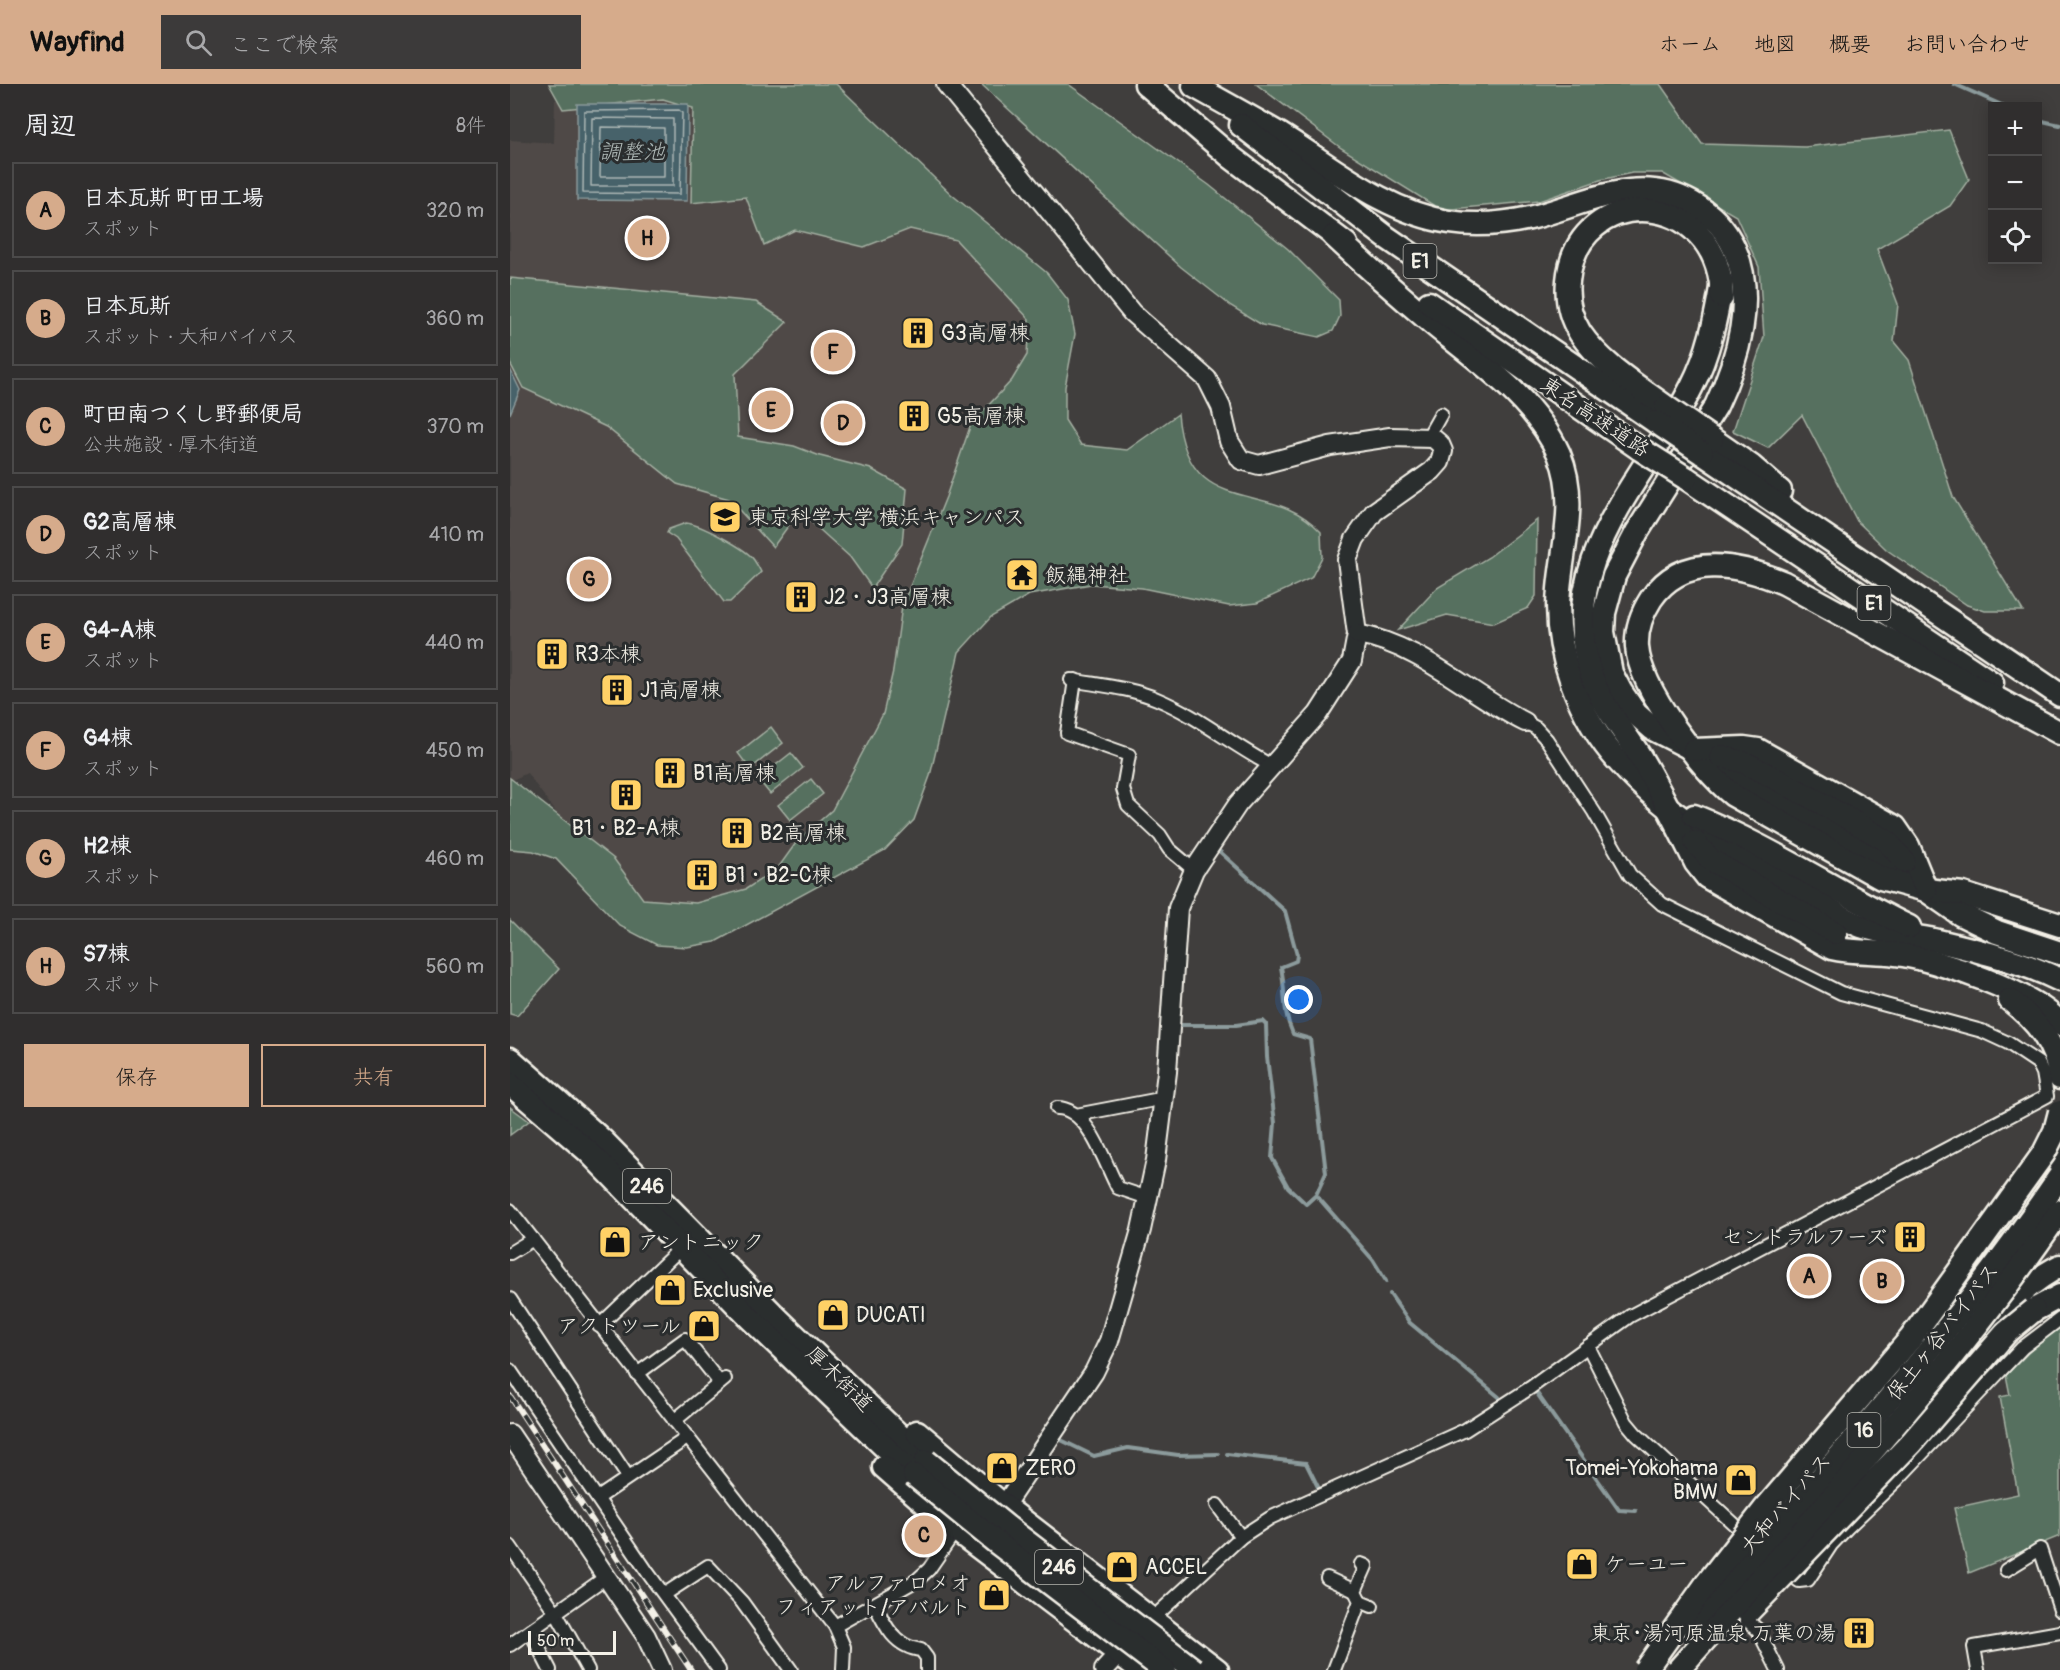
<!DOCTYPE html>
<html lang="ja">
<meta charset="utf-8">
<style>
body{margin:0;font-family:Pangolin,"Klee One",sans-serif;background:#3c3a3a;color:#f1f3f6}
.controls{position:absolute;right:18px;top:18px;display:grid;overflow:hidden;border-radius:0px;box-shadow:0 3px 15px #0003}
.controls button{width:54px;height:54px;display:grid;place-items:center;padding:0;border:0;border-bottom:2px solid #4b4a4a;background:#302e2e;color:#f1f3f6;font:30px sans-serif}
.scale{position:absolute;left:18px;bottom:15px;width:88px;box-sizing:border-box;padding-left:6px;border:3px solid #f4f1e8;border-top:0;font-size:16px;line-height:21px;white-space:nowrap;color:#f4f1e8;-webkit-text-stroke:4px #2a2d2e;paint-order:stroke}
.you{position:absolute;left:789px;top:916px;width:21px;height:21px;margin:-15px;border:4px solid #fff;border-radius:50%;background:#1a73e8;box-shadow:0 0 0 9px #1a73e833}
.badge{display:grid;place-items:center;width:39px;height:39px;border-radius:50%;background:#d6ab8b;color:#111;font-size:20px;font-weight:700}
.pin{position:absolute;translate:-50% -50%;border:3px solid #fff;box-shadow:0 2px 6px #0006}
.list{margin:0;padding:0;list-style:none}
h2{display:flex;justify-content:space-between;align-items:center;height:78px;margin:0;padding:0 24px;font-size:26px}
h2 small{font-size:20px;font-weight:400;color:#a8a8aa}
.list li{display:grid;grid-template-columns:39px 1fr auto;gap:18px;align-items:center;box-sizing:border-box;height:96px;margin:0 12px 12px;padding:0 12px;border:2px solid #4b4a4a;border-radius:0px}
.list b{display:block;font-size:22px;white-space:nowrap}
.list p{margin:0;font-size:20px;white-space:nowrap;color:#a8a8aa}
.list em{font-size:20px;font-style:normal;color:#a8a8aa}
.actions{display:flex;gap:12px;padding:18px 24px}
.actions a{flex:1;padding:14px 0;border:2px solid #d6ab8b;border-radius:0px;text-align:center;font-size:21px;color:#d6ab8b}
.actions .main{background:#d6ab8b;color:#111}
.icon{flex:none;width:33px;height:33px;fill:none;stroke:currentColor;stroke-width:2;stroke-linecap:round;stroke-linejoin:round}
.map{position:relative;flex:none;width:1550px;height:1586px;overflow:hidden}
header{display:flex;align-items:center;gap:36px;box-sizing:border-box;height:84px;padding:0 30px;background:#d6ab8b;color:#111}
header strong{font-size:28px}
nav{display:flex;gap:33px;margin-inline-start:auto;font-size:21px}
.search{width:420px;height:54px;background:#3c3a3a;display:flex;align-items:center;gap:15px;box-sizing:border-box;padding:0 21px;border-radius:0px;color:#a8a8aa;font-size:22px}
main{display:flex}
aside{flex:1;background:#302e2e}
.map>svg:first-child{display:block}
.built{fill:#4f4a47}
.green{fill:#56705e;stroke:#a5b0a3;stroke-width:1.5}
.water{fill:#46626a;stroke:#8c9b9c;stroke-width:1.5}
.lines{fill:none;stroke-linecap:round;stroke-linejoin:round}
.shore{stroke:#aeb8b6;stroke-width:1.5}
.stream{stroke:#8c9b9c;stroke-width:4}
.street-casing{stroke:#f4f1e8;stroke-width:16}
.secondary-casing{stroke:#f4f1e8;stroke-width:22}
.highway-casing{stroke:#f4f1e8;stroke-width:27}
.street{stroke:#2a2d2e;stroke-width:12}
.secondary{stroke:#2a2d2e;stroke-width:18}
.highway{stroke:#2a2d2e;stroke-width:22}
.rail-casing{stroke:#f4f1e8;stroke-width:6}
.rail{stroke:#2a2d2e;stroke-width:4;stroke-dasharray:11;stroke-linecap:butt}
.highway-bridge-casing{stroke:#f4f1e8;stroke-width:27;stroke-linecap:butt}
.highway-bridge{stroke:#2a2d2e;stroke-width:22}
.labels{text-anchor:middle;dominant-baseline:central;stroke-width:6;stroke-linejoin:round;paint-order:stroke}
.shield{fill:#2a2d2e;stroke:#b7b6b0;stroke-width:1.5}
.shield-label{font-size:20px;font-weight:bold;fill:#f4f1e8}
.poi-label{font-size:21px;fill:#f4f1e8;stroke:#2a2d2e;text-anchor:start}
.street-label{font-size:21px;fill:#f4f1e8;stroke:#2a2d2e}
.water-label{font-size:22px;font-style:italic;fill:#aeb8b6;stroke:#2a2d2e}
</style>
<header>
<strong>Wayfind</strong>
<div class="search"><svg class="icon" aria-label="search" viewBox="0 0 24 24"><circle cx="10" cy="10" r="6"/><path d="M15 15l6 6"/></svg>ここで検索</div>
<nav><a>ホーム</a><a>地図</a><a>概要</a><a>お問い合わせ</a></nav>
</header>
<main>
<aside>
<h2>周辺<small>8件</small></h2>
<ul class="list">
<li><span class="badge">A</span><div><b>日本瓦斯 町田工場</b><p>スポット</p></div><em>320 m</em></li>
<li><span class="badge">B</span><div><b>日本瓦斯</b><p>スポット · 大和バイパス</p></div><em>360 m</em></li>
<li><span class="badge">C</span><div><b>町田南つくし野郵便局</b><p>公共施設 · 厚木街道</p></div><em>370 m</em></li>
<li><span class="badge">D</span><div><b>G2高層棟</b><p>スポット</p></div><em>410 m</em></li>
<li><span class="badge">E</span><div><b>G4-A棟</b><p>スポット</p></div><em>440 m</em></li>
<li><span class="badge">F</span><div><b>G4棟</b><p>スポット</p></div><em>450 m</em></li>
<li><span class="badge">G</span><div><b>H2棟</b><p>スポット</p></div><em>460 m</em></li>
<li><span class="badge">H</span><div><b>S7棟</b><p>スポット</p></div><em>560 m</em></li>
</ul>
<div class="actions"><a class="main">保存</a><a>共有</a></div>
</aside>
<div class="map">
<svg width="1550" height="1586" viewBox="0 0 1550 1586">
<rect width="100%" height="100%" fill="#403e3d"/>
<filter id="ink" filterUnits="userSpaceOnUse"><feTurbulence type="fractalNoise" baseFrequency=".0167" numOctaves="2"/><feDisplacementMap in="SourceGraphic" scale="12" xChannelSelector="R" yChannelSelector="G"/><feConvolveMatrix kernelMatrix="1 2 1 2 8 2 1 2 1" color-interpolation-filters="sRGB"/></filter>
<g filter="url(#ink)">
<polygon class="built" points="191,13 453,146 523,235 521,265 383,615 278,815 154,845 77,770 17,689 0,697 0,56 44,59 45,16 83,18"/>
<g class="green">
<path d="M 39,0 L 326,0 L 441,110 L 537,189 L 558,216 L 565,250 L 555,303 L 555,336 L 571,361 L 617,366 L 668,330 C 678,440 759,391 811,448 L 812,473 L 801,494 L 747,519 L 719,522 L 632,504 L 581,500 L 519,511 L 481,533 L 449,568 L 420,692 L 404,736 L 375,766 L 205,858 L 177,863 L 147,861 L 110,842 L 46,775 L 23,767 L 0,765 L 0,694 L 104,775 L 133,815 L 186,819 L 236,805 L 268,784 L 288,756 L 322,726 L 373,630 L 383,587 L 392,522 L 436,413 L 461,340 L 502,296 L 517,271 L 519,235 L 446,156 L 400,145 L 354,163 L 285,146 L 254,161 L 236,113 L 181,119 L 183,24 L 153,15 L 53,25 Z"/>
<polygon points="471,0 558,0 699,101 778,165 829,216 830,232 823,247 809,253 752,241 721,222 671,183"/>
<polygon points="746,0 1150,0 1192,60 1295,63 1439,46 1459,95 1440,122 1367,165 1388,220 1384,258 1399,276 1443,413 1513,527 1475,527 1457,521 1377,466 1347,437 1292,331 1258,364 1223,347 1254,253 1249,183 1226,132 1152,89 1122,89 1090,96 1029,117 931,126 831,64"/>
<polygon points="0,194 246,218 277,238 225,290 228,353 284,362 310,372 361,385 397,405 392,460 362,504 340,473 289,427 263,463 219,415 167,400 96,343 13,304 0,279"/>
<polygon points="1027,436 1026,512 1018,524 984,539 937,531 888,546 927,504 979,473"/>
<path d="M 176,439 C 190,440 237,465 244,476 C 246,479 249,484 251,488 L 220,518 L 214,518 L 166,455 L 157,449 L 159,445 Z"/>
<polygon points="261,643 273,659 240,685 228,669"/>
<polygon points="281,669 293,684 260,710 248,695"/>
<polygon points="301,695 313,710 280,736 268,721"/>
<polygon points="0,836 49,885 7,932 0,930"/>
<polygon points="0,1023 19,1037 0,1051"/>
<polygon points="1550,1244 1550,1452 1459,1489 1444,1424 1508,1410 1490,1313 1500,1311 1496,1291 1526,1261"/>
</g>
<g class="water">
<polygon points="67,20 178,20 177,117 67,116"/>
<polygon points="0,285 10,306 0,330"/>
</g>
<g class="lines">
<g class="shore">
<polygon points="169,26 172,29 170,110 73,109 74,27"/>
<polygon points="82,34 163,35 163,102 81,102"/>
<polygon points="91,43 154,44 154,93 90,93"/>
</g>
<g class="stream">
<polyline points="1444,0 1494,22"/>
<polyline points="450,3 510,76"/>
<polyline points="1528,36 1550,41"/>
<path d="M 669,941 L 726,941 L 753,937 L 756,940 L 757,973 L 765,1039 L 762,1074 L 778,1103 L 796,1120 L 806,1111 L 816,1089 L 800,955 L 783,950 C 772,927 776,907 771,883 L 786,877 L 787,871 L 775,827 L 708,766"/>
<polyline points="806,1111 863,1176 876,1197"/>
<polyline points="880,1210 900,1239 989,1313"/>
<polyline points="1026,1308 1109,1426 1126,1427"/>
<polyline points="549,1355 584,1372 618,1364 668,1371 708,1370"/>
<polyline points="717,1370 796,1379 808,1403"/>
</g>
<g class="street-casing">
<g id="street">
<polyline points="918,353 931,330"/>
<path d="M 561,596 C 588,601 621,604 647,615 C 688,632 722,661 762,682"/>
<polyline points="565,596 557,649 619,671 613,705 618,721 650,751 659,765 684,786"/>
<path d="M 547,1024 C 579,1024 595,1081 608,1104 L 638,1114"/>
<polyline points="566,1031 655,1014"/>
<polyline points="0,1126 325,1542 334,1563 333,1586"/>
<polyline points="0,1169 23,1155"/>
<polyline points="0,1215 118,1393"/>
<polyline points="89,1242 172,1163"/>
<polyline points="1078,1262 1116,1338 1126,1350 1237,1452"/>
<polyline points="0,1286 138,1489 209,1586"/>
<polyline points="127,1290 175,1255 210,1299"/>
<polyline points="164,1337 215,1295"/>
<polyline points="88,1414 177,1354"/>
<polyline points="707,1421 731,1453"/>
<polyline points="0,1462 46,1529 78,1586"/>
<polyline points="1275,1486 1289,1497 1298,1496 1321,1461 1337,1444 1386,1397 1512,1264 1550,1235"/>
<polyline points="1496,1486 1530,1465 1550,1526"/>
<polyline points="817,1494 845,1507"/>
<polyline points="155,1510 198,1482 232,1518 281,1586"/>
<polyline points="850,1517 862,1522"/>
<path d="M 365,1521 C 375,1542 385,1563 411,1566 L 417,1574 L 417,1586"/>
<polyline points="1228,1528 1248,1546 1268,1586"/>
<polyline points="641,1536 731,1453 760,1434 955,1346 1020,1304 1120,1232 1537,1012 1533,989 1528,979 1498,959 1472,947 1331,909 1152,820 1120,791 1084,728 1037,656 1026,644 1015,638"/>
<polyline points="325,1542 407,1496 419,1485 446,1446"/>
<polyline points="20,1547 40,1586"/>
<polyline points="0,1561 96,1493"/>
<polyline points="824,1586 850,1517 845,1507 856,1482 851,1480"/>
<polyline points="1468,1586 1464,1563 1550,1548"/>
</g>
</g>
<g class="secondary-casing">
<g id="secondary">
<polyline points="436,0 622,229 697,295 711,323 719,357 731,376 749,381 820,362 880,353 923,354 930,360 933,367 930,378 922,387 864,428 845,455 837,476 847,550 842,577 808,630 728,720 684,786 668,824 657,988 646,1076 631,1146 599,1257 584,1288 494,1422"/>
<path d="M 847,550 C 911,561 959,610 1015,638"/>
<polyline points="0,1350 136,1552 152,1586"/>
<polyline points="594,1586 617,1561"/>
</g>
</g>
<g class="highway-casing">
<g id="highway">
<polyline points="636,0 721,73 836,160"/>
<path d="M 684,2 C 713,18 742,34 771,51 C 824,84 875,128 939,138 C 966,142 993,140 1020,134 C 1073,121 1128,88 1182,119 C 1200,129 1215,144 1224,164 C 1246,213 1228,276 1206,322 L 1127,448 L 1104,492 L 1094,529 L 1093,548 L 1101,589 L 1111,608 L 1126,630 L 1143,645 L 1184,666 L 1370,774 L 1450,830 L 1487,848 L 1550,869"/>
<polyline points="731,41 876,153 1146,338"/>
<path d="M 824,152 C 856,182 889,211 922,239 C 968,277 1024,314 1049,370 C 1068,415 1053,459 1049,505 C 1043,566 1069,634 1110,679 C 1161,736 1231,774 1296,811 C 1314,821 1333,835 1351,842 C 1372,849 1397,851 1419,855 C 1463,865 1509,876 1550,896"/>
<path d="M 1212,198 C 1206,234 1199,269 1182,302 C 1136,395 1042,479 1082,593 C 1093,623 1112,644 1129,671 C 1150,706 1168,743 1186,779 L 1197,793 L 1322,864 C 1343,869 1364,867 1386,870 C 1425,874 1527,910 1550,940"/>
<polyline points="919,219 1130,365"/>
<path d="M 1156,323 C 1126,301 1091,280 1070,249 C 1060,233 1056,216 1058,197 C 1067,97 1210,103 1212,213"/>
<polyline points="1202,355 1241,382 1270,407"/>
<polyline points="1192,369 1550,611"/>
<polyline points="1176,394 1482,599"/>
<path d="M 1550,649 L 1274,499 C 1229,480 1173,468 1141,515 C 1132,529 1126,546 1127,563 C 1130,605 1191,685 1223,711 L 1371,794 L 1416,806 L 1453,810 L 1550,841"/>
<polyline points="1184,666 1234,664 1248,666 1385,743 1398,762 1416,806"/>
<polyline points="1211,672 1236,679 1313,720 1377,757 1394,777"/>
<path d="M 1184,732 C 1259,762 1327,808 1399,843"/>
<polyline points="1185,758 1201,776 1326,849"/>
<path d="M 1500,916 C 1526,936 1546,960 1550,994"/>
<polyline points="0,975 93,1057 268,1235 416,1377"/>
<polyline points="0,1000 79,1068 241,1235 404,1391"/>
<polyline points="1484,1170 1550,1068"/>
<polyline points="1524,1226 1550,1212"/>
<path d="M 1469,1250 C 1494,1225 1518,1198 1550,1182"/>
<polyline points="407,1348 494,1422 707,1586"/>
<polyline points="374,1383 446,1446 631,1586"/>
</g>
</g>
<use href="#street" class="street"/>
<use href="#secondary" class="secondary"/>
<use href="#highway" class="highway"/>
<g class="rail-casing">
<polyline id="rail" points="0,1312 181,1586"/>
</g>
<use href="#rail" class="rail"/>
<g class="highway-bridge-casing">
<g id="highway-bridge">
<polyline points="1156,323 1202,355"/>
<polyline points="1146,338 1192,369"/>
<polyline points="1130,365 1176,394"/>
<polyline points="416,1377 497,1443 684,1586"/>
<polyline points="404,1391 486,1458 654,1586"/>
<polyline points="1238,1528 1401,1359 1496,1249 1524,1226"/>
<path d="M 1188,1533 C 1315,1389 1442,1251 1550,1092"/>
<polyline points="1135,1586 1197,1499 1254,1426 1401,1254 1534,1069 1545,1047 1550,1028"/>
<path d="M 1168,1586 C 1299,1437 1439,1292 1550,1127"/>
</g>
</g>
<use href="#highway-bridge" class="highway-bridge"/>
</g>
</g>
<defs>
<g id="building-square" transform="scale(1.725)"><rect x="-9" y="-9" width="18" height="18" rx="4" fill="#ffd166" stroke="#2a2d2e"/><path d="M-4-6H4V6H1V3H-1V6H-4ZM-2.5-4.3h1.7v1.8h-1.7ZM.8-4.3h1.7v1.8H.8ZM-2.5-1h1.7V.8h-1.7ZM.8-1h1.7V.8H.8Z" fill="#111"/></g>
<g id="university-square" transform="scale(1.725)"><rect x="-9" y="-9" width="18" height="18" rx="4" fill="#ffd166" stroke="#2a2d2e"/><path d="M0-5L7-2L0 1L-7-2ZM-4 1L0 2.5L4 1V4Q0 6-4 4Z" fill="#111"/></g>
<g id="temple-square" transform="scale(1.725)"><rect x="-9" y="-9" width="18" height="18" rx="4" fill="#ffd166" stroke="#2a2d2e"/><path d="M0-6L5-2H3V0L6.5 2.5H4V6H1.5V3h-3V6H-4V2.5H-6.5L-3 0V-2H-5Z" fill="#111"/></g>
<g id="shop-square" transform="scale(1.725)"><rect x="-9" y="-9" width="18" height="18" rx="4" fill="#ffd166" stroke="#2a2d2e"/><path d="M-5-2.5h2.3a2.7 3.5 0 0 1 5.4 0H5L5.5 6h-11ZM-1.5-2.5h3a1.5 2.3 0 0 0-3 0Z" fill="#111"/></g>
</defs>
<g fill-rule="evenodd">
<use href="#building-square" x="408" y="249"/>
<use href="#building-square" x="404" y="332"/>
<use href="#university-square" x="215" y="433"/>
<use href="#temple-square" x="512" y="491"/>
<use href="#building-square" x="291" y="513"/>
<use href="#building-square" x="42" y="570"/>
<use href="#building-square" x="107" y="606"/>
<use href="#building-square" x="160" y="689"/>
<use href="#building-square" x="116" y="711"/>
<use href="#building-square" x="227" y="749"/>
<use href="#building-square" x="192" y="791"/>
<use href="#building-square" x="1400" y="1153"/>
<use href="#shop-square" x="105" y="1158"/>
<use href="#shop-square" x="160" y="1206"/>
<use href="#shop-square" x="323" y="1231"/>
<use href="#shop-square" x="194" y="1242"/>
<use href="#shop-square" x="492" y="1384"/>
<use href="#shop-square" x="1231" y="1396"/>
<use href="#shop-square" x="1072" y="1480"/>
<use href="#shop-square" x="612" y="1483"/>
<use href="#shop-square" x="484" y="1511"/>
<use href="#building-square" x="1349" y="1549"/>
</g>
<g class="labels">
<g class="shield">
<rect x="893.5" y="160" width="33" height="34" rx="4.5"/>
<rect x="1347.5" y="502" width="33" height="34" rx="4.5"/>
<rect x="113" y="1085" width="48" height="34" rx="4.5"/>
<rect x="1337.5" y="1329" width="33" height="34" rx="4.5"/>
<rect x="525" y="1466" width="48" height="34" rx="4.5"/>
</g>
<g class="shield-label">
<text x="910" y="177">E1</text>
<text x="1364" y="519">E1</text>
<text x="137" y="1102">246</text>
<text x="1354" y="1346">16</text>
<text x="549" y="1483">246</text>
</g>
<g class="poi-label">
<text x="431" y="249">G3高層棟</text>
<text x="427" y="332">G5高層棟</text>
<text x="238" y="433">東京科学大学 横浜キャンパス</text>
<text x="535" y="491">飯縄神社</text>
<text x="314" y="513">J2・J3高層棟</text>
<text x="65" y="570">R3本棟</text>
<text x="130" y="606">J1高層棟</text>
<text x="183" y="689">B1高層棟</text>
<text x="116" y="744" text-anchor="middle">B1・B2-A棟</text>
<text x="250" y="749">B2高層棟</text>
<text x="215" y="791">B1・B2-C棟</text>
<text x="1377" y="1153" text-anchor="end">セントラルフーズ</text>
<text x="128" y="1158">アントニック</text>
<text x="183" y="1206">Exclusive</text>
<text x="346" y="1231">DUCATI</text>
<text x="171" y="1242" text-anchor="end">アクトツール</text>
<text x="515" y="1384">ZERO</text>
<text x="1208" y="1384" text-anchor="end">Tomei-Yokohama<tspan x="1208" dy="24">BMW</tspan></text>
<text x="1095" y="1480">ケーユー</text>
<text x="635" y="1483">ACCEL</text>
<text x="461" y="1499" text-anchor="end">アルファロメオ<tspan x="461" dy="24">フィアット/アバルト</tspan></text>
<text x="1326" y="1549" text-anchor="end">東京･湯河原温泉 万葉の湯</text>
</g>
<g class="street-label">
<text transform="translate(1085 333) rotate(34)">東名高速道路</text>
<text transform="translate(1433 1248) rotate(-52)">保土ヶ谷バイパス</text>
<text transform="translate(329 1295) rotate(44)">厚木街道</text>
<text transform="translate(1276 1420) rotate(-49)">大和バイパス</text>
</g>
<g class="water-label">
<text x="122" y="68">調整池</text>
</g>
</g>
</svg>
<div class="controls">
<button>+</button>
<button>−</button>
<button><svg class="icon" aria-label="locate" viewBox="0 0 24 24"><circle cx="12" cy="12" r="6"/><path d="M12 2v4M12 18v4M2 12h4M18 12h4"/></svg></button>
</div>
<div class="scale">50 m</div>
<div class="you"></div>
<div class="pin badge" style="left:1299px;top:1192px">A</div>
<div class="pin badge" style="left:1372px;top:1197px">B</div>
<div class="pin badge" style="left:414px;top:1451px">C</div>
<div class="pin badge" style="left:333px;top:339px">D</div>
<div class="pin badge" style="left:261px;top:326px">E</div>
<div class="pin badge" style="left:323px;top:268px">F</div>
<div class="pin badge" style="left:79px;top:495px">G</div>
<div class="pin badge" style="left:137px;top:154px">H</div>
</div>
</main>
